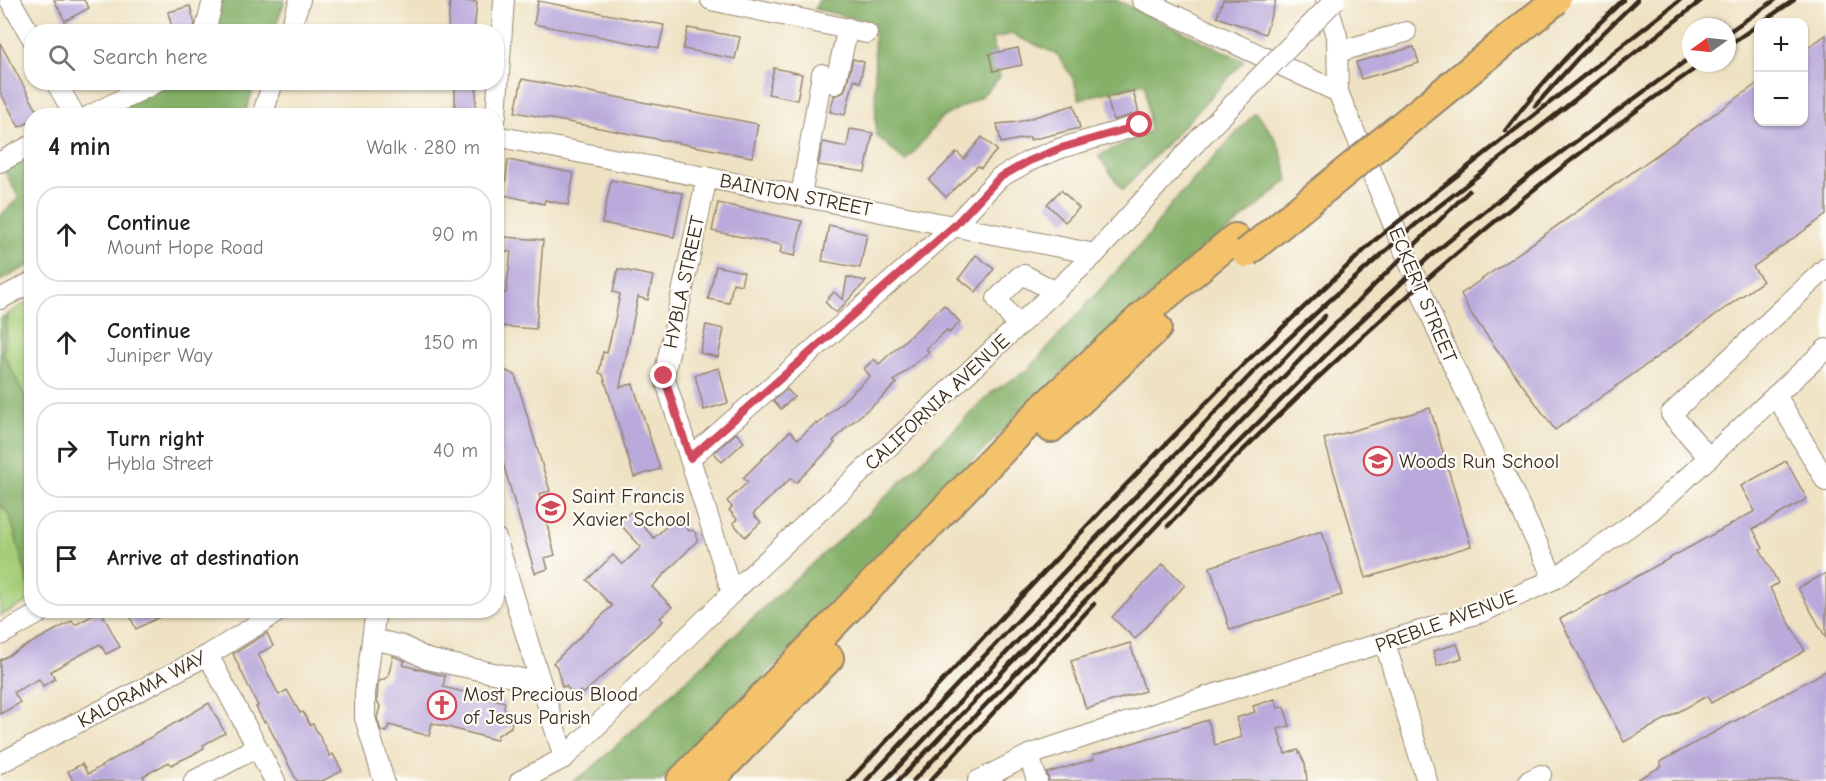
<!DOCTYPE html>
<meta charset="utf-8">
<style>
body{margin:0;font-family:"Comic Neue",sans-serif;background:#f2f2f2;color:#202124}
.controls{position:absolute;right:18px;top:18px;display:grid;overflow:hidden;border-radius:12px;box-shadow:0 2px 4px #0004}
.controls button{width:54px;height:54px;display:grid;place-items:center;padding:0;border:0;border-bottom:2px solid #e0e0e0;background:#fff;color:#202124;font:30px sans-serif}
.compass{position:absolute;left:1682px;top:18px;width:54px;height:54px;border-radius:50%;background:#fff;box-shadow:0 2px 4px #0004;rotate:255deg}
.stop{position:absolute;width:18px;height:18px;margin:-14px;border:4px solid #d1495b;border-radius:50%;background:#fff}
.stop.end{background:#d1495b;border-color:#fff;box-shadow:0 2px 6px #0008}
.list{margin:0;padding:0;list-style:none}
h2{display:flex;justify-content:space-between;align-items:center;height:78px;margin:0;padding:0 24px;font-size:26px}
h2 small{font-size:20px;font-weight:400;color:#757577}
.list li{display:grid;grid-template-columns:39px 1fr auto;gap:18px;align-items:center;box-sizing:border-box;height:96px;margin:0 12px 12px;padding:0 12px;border:2px solid #e0e0e0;border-radius:24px}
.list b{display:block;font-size:22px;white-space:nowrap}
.list p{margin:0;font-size:20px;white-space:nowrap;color:#757577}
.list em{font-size:20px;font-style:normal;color:#757577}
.icon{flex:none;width:33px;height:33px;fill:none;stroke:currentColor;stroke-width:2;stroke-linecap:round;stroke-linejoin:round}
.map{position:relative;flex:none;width:1826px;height:781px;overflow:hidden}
.search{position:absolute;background:#fff;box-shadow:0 2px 4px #0004;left:24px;top:24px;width:480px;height:66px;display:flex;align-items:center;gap:15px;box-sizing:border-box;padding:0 21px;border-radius:24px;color:#757577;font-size:22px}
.panel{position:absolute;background:#fff;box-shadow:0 2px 4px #0004;left:24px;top:108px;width:480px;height:510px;border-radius:24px}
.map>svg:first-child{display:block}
.green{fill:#a5cd78;stroke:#707c4b;stroke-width:1.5}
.forest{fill:#84b068;stroke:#606d43;stroke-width:1.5}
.building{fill:#baaadb}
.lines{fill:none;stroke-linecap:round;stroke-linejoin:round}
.minor-casing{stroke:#958670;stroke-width:22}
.highway-casing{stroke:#958670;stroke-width:32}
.minor{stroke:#fff;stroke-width:20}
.highway{stroke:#f3c26a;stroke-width:28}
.rail{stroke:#3b2a1e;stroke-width:4.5}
.minor-bridge-casing{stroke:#958670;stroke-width:22;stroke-linecap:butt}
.highway-bridge-casing{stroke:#958670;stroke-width:32;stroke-linecap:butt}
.minor-bridge{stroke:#fff;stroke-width:20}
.highway-bridge{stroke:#f3c26a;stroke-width:28}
.route{stroke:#d1495b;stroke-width:8}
.labels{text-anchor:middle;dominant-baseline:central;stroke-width:4.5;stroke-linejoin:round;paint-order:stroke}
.street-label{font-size:20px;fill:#3b2a1e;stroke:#fdfcf7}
.poi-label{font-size:20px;fill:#3b2a1e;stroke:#fdfcf7;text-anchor:start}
</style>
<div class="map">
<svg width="1826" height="781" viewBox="0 0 1826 781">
<rect width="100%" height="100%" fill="#fdfcf7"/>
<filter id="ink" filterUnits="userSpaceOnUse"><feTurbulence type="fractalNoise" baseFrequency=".0167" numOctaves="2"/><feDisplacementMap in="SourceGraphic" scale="12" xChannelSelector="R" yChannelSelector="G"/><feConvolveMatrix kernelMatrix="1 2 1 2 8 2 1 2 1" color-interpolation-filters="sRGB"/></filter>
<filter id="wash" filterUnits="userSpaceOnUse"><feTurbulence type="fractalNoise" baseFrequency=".008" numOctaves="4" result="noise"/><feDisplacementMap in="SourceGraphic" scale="24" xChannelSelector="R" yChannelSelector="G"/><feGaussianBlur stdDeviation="1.35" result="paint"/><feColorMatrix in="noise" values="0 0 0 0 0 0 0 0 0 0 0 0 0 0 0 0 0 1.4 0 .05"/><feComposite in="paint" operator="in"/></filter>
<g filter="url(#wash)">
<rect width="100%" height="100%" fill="#efe2c3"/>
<polygon class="green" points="31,300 31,600 0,616 0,319"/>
<g class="forest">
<polygon points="219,0 285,0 274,31 211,32"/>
<polygon points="819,0 1116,0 1244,61 1123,190 1098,156 1150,131 1145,83 1079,99 1074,80 1057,54 1011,34 992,39 1000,77 982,96 941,118 906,162 876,135 874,23 815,9"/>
<polygon points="168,83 256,83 244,115 103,116"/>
<path d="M 1255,113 C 1277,136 1282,149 1288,180 L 1065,369 L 953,480 L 714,729 L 661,781 L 573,781 L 590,770 L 787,586 L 864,518 L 992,392 L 1028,370 L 1150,234 L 1172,203 Z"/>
<polygon points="31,151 31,264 0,281 0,216 19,198 2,166"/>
<polygon points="8,315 4,354 31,409 31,593 10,516 0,504 0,319"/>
</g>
<g id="blocks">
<g class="building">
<polygon points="54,0 84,0 89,8 65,21"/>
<polygon points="450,0 477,2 474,31 448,29"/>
<polygon points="1223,0 1276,0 1265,34 1217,17"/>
<polygon points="538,1 664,25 659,48 534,24"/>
<polygon points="190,6 195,24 193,32 173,32 168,12"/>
<polygon points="688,28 740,37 735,59 683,49"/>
<polygon points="1826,35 1826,215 1753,267 1763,281 1555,430 1470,312 1461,294 1758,83 1758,122 1803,122 1803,51"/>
<polygon points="0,43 40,116 32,116 32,121 19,127 0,92"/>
<polygon points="1414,47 1419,63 1361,79 1356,62"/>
<polygon points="1018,48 1022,65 993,71 989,54"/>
<polygon points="853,59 864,62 860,82 854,80 845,115 830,112 834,96 843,93 846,87"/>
<polygon points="774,68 802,74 797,100 768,94"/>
<polygon points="522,79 758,124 752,157 515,112"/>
<polygon points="455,82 477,83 475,116 455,116"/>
<polygon points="1133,91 1139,113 1113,120 1107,97"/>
<polygon points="1074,105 1080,128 1030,140 1030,137 1001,143 997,124 1018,122"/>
<polygon points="850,129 873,133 865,172 818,165 823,142 847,147"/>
<polygon points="982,137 997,150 981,168 978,166 946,197 929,180 957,152 964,159"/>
<polygon points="508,160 574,173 568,205 545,200 544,204 504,195"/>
<polygon points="611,180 683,193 674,237 602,223"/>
<polygon points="1061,190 1079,208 1065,222 1047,204"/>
<polygon points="718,203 802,221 795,256 780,253 782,245 712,231"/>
<polygon points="829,225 867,234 860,268 822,261"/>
<polygon points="505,237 543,240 536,329 499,326 501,292 506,293 511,252 504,252"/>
<polygon points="976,255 994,269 976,292 959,278"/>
<polygon points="716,266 744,272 741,285 733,283 729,303 708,299"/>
<polygon points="618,269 653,276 648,300 638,297 620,387 633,384 660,469 634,477 603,374 599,373 603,352 607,353 615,319 620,294 613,292"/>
<polygon points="847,277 866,281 836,313 825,302 834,292 843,300"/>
<polygon points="944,305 960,322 949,333 947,330 926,349 929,352 894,381 897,383 879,400 848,426 833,441 835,443 796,483 791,478 753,514 761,522 745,537 733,523 737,519 729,510 732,507 727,501 748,482 743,478 790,431 798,439 816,423 817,425 870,376 864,369 874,359 879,364"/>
<polygon points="706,325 724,329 718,357 700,353"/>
<polygon points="496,366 515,375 550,491 539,494 555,555 545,558 548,569 535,573 496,439"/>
<polygon points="719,368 728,403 704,410 695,375"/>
<polygon points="787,389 794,397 781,409 773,401"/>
<polygon points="1430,408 1471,546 1366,578 1324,439"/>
<polygon points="736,433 744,442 722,462 714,453"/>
<polygon points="1786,461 1807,499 1753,529 1763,548 1760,549 1778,583 1770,588 1805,651 1711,703 1707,696 1624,742 1560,619 1755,511 1741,486"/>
<polygon points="630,512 654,538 676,517 689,531 693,530 697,535 697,541 652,587 672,607 660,618 663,621 583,694 580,691 575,696 566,686 562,687 557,667 553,663 612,606 587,580 613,555 622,565 641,547 619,523"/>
<polygon points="1322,531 1342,595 1230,630 1210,567"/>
<polygon points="1163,564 1185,585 1135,639 1112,617"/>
<polygon points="1826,573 1826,638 1798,588"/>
<polygon points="127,610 173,610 136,629"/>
<polygon points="101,611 120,647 106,654 100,644 51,671 55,679 43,686 39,679 14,692 20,703 0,714 0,660 72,621 75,625"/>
<polygon points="267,633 273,646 258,654 279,695 287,690 300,713 303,712 310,725 313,724 330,756 333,754 342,771 322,781 297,781 266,721 264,722 256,707 258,706 233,654"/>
<polygon points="1130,643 1145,691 1086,709 1071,661"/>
<polygon points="1457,644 1462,658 1437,666 1433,651"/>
<polygon points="393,656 405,661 403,665 445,676 443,687 505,702 504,708 512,722 511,727 498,735 496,740 432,723 429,736 389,725 387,732 381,731 377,718 380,706 377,701 378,682 388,677"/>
<polygon points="1826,671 1826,781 1635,781 1662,766 1660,762"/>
<polygon points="1275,699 1278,708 1284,707 1290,726 1278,729 1285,754 1298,750 1305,764 1307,781 1049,781 1047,773 1094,759 1093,755 1208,720 1215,745 1242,737 1236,718 1255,712 1253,706"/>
<polygon points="209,703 225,733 203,745 204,748 192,755 171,765 169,762 143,776 145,781 73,781 68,771 82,764 88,774"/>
</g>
</g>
</g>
<g filter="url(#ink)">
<use href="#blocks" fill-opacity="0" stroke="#958670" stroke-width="1.5"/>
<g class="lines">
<g class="minor-casing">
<g id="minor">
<polyline points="10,0 32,38"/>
<polyline points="711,0 867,33"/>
<polyline points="1142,0 1338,92"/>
<polyline points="1326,0 1337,36 1338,92 1445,348 1554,579"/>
<polyline points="205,32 213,0"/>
<polyline points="289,32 300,0"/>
<polyline points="1338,52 1406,32"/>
<polyline points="56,82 75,116"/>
<polyline points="835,84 848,28"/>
<polyline points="89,116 157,82"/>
<polyline points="262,116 273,82"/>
<polyline points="496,116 504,0"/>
<polyline points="496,136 1095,254"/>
<polyline points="0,162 32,145"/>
<polyline points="707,177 664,376 732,593"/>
<polyline points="801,196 822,74"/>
<polyline points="0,299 32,282"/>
<polyline points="1018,326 997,299 1020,276 1024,275 1054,291"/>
<polyline points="1776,395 1826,481"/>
<polyline points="690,458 954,226 999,178 1029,161 1061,148 1140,125"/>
<polyline points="1709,458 1671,414 1826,268"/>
<polyline points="496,538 564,758"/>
<polyline points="375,617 365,693 365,718 384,781"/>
<polyline points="0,635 45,610"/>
<polyline points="372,639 403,646 427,659 541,683"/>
<polyline points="1385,643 1427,781"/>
<polyline points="208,655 275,781"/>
<polyline points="1029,755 1037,781"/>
<polyline points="0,763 208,655 281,610"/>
<polyline points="194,781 257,747"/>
<polyline points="520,781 564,758 732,593 1095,254 1200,138"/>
<polyline points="978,781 1029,755 1174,707 1482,612 1554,579 1651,511 1826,349"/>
<polyline points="1529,781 1541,775"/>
</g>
</g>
<g class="highway-casing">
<g id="highway">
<polyline points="1051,428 1157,328"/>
<polyline points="681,781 1046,405 1151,308 1235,238"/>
<polyline points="709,781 829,658"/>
</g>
</g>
<use href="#minor" class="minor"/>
<use href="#highway" class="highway"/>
<g class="rail">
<polyline points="1762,22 1794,0"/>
<polyline points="1727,33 1775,0"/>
<polyline points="1727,46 1758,25"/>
<polyline points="1535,106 1578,58 1637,0"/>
<path d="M 1505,131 C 1540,84 1580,41 1623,0"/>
<path d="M 1168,526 C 1331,357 1510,197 1703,63"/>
<polyline points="849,781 1116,495 1246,362 1375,240 1680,0"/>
<polyline points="866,781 1256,369 1328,302 1415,225 1702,0"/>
<polyline points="885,781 1325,316"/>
<polyline points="898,781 1315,344 1469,191"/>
<polyline points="913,781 1180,501 1349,332 1428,258 1526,178 1691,57"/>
<polyline points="930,781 1094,604"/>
</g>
<g class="minor-bridge-casing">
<polyline id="minor-bridge" points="1200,138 1335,0"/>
</g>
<g class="highway-bridge-casing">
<polyline id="highway-bridge" points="1246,253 1556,0"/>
</g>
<use href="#minor-bridge" class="minor-bridge"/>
<use href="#highway-bridge" class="highway-bridge"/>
</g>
</g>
<g class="lines" filter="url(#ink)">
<polyline class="route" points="664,376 690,458 954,226 999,178 1029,161 1061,148 1140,125"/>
</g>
<defs>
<g id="school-ring" transform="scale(1.5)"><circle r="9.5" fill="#fdfcf7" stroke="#d1495b" stroke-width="1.5"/><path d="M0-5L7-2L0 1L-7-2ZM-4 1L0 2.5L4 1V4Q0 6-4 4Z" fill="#d1495b"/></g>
<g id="church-ring" transform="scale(1.5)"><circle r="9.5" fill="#fdfcf7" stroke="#d1495b" stroke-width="1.5"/><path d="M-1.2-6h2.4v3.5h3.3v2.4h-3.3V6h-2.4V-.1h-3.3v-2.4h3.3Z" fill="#d1495b"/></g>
</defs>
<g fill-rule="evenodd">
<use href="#school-ring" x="1378" y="461"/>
<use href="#school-ring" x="551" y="508"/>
<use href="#church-ring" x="442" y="705"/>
</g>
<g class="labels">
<g class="street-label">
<text transform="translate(796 195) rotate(11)">BAINTON STREET</text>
<text transform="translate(684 282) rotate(-78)">HYBLA STREET</text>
<text transform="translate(1423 295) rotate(67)">ECKERT STREET</text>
<text transform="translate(937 402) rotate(-43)">CALIFORNIA AVENUE</text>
<text transform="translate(1446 621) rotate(-20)">PREBLE AVENUE</text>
<text transform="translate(142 689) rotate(-28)">KALORAMA WAY</text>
</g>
<g class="poi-label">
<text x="1399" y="461">Woods Run School</text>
<text x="572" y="496">Saint Francis<tspan x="572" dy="23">Xavier School</tspan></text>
<text x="463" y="694">Most Precious Blood<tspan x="463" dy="23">of Jesus Parish</tspan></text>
</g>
</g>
</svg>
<div class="controls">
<button>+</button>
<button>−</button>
</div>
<svg class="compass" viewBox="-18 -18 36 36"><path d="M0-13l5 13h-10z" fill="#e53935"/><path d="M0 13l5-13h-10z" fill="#757577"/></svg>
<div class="stop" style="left:1140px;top:125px"></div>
<div class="stop end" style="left:664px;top:376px"></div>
<div class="search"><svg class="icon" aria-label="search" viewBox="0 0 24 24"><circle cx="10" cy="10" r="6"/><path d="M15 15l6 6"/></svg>Search here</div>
<section class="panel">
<h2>4 min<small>Walk · 280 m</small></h2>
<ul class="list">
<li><svg class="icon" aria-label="ahead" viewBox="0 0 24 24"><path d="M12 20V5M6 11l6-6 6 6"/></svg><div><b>Continue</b><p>Mount Hope Road</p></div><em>90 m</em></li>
<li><svg class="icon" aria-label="ahead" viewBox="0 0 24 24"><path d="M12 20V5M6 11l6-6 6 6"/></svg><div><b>Continue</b><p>Juniper Way</p></div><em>150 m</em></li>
<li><svg class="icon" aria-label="right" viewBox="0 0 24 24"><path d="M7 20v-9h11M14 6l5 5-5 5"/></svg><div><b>Turn right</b><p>Hybla Street</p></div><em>40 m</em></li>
<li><svg class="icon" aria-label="arrive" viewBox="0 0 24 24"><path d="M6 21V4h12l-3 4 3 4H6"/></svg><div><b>Arrive at destination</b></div></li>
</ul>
</section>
</div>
